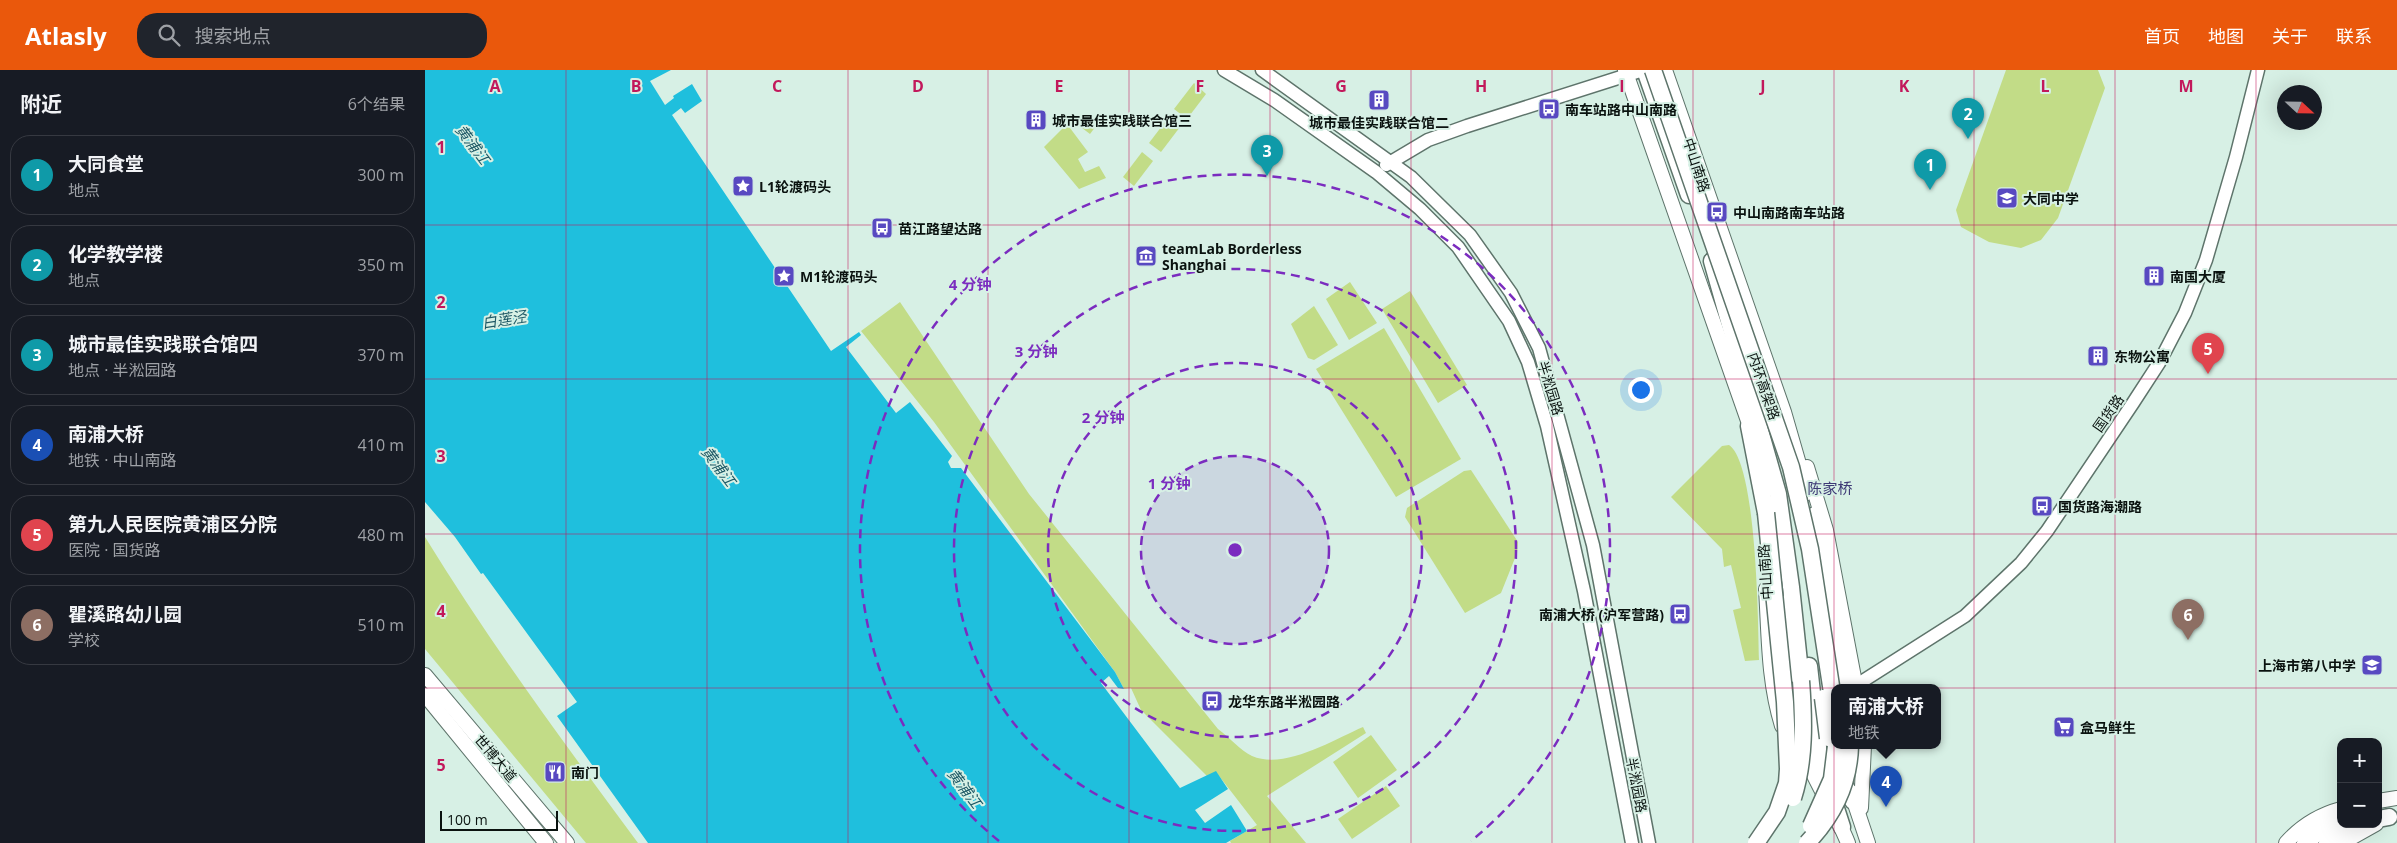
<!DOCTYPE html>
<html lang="zh">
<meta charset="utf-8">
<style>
body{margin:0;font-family:"Open Sans","Noto Sans SC",sans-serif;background:#20242c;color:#f1f3f6}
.controls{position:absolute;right:15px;bottom:15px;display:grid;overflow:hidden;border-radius:10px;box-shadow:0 5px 20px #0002}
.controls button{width:45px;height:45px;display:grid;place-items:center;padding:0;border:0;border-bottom:1px solid #363941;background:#171b24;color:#f1f3f6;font:25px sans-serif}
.compass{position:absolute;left:1852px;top:15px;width:45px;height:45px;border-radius:50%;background:#171b24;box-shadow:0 5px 20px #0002;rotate:112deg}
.scale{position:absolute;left:15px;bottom:12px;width:118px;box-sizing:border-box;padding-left:5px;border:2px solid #0a120f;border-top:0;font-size:14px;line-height:18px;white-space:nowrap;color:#0a120f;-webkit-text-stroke:4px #d7f0e5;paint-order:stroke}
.you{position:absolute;left:1215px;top:319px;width:18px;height:18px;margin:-12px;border:4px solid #fff;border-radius:50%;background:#1a73e8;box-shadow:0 0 0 8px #1a73e833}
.badge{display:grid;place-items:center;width:32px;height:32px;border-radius:50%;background:#ea580c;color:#fff;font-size:16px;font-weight:700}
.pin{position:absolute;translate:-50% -41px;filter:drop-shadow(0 1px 2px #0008)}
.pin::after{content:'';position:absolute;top:26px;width:18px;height:15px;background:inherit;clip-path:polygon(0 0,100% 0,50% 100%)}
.popup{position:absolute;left:1406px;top:614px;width:110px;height:65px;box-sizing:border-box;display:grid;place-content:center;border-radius:10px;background:#171b24;filter:drop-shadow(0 1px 4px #0005);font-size:16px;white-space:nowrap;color:#9ea1a6}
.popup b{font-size:19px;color:#f1f3f6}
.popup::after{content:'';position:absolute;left:50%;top:100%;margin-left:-10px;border:10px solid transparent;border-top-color:#171b24}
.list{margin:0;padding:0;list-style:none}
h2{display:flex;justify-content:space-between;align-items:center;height:65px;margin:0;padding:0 20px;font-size:21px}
h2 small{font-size:16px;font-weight:400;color:#9ea1a6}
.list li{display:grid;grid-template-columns:32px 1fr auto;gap:15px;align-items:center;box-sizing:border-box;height:80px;margin:0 10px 10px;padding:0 10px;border:1px solid #363941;border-radius:20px}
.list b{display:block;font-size:19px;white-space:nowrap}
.list p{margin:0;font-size:16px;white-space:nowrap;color:#9ea1a6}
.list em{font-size:16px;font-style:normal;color:#9ea1a6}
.icon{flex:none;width:28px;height:28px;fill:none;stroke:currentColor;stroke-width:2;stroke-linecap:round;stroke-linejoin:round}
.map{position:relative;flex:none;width:1972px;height:773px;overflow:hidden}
header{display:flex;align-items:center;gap:30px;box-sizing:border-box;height:70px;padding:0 25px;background:#ea580c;color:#fff}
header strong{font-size:24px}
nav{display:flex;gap:28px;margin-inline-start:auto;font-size:18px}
.search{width:350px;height:45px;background:#20242c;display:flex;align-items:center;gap:12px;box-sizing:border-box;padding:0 18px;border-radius:20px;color:#9ea1a6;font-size:19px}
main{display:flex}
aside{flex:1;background:#171b24}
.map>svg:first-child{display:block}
.green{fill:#c2dc87}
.water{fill:#1fbfdd}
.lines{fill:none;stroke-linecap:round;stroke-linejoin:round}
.secondary-casing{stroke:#5e746b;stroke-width:15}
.primary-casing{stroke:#5e746b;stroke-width:16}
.highway-casing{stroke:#5e746b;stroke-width:19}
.secondary{stroke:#fff;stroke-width:12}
.primary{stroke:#fff;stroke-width:14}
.highway{stroke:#fff;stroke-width:16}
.highway-bridge-casing{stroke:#5e746b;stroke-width:19;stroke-linecap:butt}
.highway-bridge{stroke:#fff;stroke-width:16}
.grid{fill:none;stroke:#c2185b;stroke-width:1;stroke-opacity:0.55}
.ring{fill:none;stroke:#7b2cbf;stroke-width:2.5;stroke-dasharray:9 6}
.labels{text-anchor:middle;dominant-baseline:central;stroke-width:4;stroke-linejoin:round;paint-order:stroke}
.poi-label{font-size:14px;font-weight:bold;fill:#0a120f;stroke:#d7f0e5;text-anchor:start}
.street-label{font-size:14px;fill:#0a120f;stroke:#d7f0e5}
.water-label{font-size:15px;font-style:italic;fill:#1e5865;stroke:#d7f0e5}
.neighbourhood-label{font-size:15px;fill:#3d3975;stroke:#d7f0e5}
.grid-label{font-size:16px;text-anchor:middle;font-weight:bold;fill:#c2185b;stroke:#d7f0e5;stroke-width:4;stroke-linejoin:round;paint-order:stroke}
.centre{fill:#7b2cbf;stroke:#d7f0e5;stroke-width:2.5}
.ring-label{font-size:15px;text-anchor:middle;font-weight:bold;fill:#7b2cbf;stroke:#d7f0e5;stroke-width:4;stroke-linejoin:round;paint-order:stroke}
</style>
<header>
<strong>Atlasly</strong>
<div class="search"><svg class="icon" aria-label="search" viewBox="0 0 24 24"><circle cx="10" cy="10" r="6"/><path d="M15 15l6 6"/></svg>搜索地点</div>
<nav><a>首页</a><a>地图</a><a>关于</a><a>联系</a></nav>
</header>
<main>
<aside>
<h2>附近<small>6个结果</small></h2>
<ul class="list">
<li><span class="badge" style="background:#0f9aa8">1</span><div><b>大同食堂</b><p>地点</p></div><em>300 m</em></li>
<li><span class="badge" style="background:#0f9aa8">2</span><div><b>化学教学楼</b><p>地点</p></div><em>350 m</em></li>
<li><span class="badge" style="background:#0f9aa8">3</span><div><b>城市最佳实践联合馆四</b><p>地点 · 半淞园路</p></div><em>370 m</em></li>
<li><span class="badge" style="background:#1a4fb4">4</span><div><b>南浦大桥</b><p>地铁 · 中山南路</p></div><em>410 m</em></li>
<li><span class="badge" style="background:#e0444e">5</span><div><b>第九人民医院黄浦区分院</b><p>医院 · 国货路</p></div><em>480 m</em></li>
<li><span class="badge" style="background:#8d6e63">6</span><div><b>瞿溪路幼儿园</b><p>学校</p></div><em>510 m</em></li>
</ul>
</aside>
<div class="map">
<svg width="1972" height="773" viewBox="0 0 1972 773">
<rect width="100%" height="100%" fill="#d7f0e5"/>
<g class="green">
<polygon points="1581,0 1673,0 1680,18 1633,148 1616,170 1596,178 1564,172 1536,157 1531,140"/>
<polygon points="769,13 781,24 762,49 749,39"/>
<polygon points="662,43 674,52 665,64 653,55"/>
<polygon points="743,48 755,57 736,82 724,73"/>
<polygon points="642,54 663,82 653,89 660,102 674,96 681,108 654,119 619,77"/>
<polygon points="717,82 728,91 709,116 698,107"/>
<polygon points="925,212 952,253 924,270 901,229"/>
<polygon points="985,221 1042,315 1013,333 957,239"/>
<path d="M 475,232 L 604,424 L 793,659 C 804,667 815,680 827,686 C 860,700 908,670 938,657 L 941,663 L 842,726 L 881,773 L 806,773 L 805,771 L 832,755 L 791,702 L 782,706 L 716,640 L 706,618 L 699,619 L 690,602 L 509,352 L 436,261 Z"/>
<polygon points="889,236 913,275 889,290 883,288 866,254"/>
<polygon points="959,258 1036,389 971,427 891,299"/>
<path d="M 1304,375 C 1332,394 1333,553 1334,590 L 1320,591 L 1308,540 L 1316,538 L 1306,495 L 1299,497 L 1297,479 L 1246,427 L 1297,376 Z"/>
<polygon points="1046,400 1093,472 1092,483 1076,523 1040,543 980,447 982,438 1039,401"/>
<path d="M 0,467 C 65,573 139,673 213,773 L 161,773 L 0,579 Z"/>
<polygon points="946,665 972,700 933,728 908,692"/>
<polygon points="961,716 975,736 927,769 913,749"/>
</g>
<polygon class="water" points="0,0 246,0 225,11 240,35 249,28 248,26 267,14 277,31 260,43 256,38 247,45 406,281 434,262 436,265 421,277 471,343 485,332 527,386 523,392 526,398 536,398 690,602 699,619 693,618 684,606 676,613 755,718 791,701 803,719 770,740 780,753 806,735 822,761 801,773 223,773 132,646 152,632 58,503 56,504 30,467 0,432"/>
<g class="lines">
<g class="secondary-casing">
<g id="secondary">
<polyline points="799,0 849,30 951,102 995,139 1033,177 1084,251 1103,292 1122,356 1159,521 1207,773"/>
<polyline points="837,0 986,107 1045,165 1086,223 1114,278 1168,475 1224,773"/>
<polyline points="961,95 1003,70 1042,56 1218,0"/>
<polyline points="1430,616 1540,546 1596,493 1622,461 1708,333 1734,293 1760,243 1781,190 1811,87 1833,0"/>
</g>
</g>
<g class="primary-casing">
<g id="primary">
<polyline points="1200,0 1328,365"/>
<polyline points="1240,0 1359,342 1374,394 1380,424"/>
<polyline points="1382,397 1401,460 1431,618"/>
<path d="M 1341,519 C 1344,566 1343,610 1357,656"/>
<polyline points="1360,533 1372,649"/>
<polyline points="0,605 142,773"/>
<polyline points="0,625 121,773"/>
<path d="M 1377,677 C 1388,711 1410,740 1423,773"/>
<polyline points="1426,722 1443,773"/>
<polyline points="1953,731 1972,728"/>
<polyline points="1436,738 1439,676"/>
<path d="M 1861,773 C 1876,756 1894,745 1916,739"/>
<polyline points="1917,773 1951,754"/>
</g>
</g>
<g class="highway-casing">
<g id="highway">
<polyline points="1220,0 1264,125"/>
<polyline points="1287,191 1353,424 1366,517 1376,611"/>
<polyline points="1324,356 1341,443"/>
<polyline points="1390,445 1419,618"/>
<polyline points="1384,596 1394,686 1417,757"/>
<polyline points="1414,704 1428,731"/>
<polyline points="1953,749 1964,747"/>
<polyline points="1880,773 1916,744"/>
<polyline points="1902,773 1928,754"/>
</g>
</g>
<use href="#secondary" class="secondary"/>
<use href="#primary" class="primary"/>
<use href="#highway" class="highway"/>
<g class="highway-bridge-casing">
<g id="highway-bridge">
<polyline points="1228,0 1366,397 1385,479 1410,642"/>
<polyline points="1398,628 1403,668"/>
<path d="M 1368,728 C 1380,690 1379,650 1376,611"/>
<polyline points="1386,756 1407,709 1411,676"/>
<polyline points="1331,773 1352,742 1362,713 1363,699 1360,632 1341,443"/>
<path d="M 1382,773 C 1409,745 1424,714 1425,676"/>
</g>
</g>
<use href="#highway-bridge" class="highway-bridge"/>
</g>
<path class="grid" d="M 141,0 L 141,773M 282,0 L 282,773M 423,0 L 423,773M 563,0 L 563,773M 704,0 L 704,773M 845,0 L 845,773M 986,0 L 986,773M 1127,0 L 1127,773M 1268,0 L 1268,773M 1409,0 L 1409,773M 1549,0 L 1549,773M 1690,0 L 1690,773M 1831,0 L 1831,773M 0,155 L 1972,155M 0,309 L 1972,309M 0,464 L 1972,464M 0,618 L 1972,618"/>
<circle cx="810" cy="480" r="94" fill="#7b2cbf" fill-opacity=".12"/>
<g class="ring">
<circle cx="810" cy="480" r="94"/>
<circle cx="810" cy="480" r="187"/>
<circle cx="810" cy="480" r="281"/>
<path d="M574 771A375 375 0 1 1 1046 771"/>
</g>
<defs>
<g id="building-square" transform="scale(1.125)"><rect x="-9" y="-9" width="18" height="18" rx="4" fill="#5849c1" stroke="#d7f0e5"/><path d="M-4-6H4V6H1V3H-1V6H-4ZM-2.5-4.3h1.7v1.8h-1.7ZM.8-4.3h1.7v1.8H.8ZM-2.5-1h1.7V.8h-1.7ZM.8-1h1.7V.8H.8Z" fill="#fff"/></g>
<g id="bus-square" transform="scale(1.125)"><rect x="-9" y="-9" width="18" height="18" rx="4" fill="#5849c1" stroke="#d7f0e5"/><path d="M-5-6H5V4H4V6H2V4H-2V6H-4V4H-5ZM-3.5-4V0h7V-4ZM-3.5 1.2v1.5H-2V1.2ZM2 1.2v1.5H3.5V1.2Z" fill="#fff"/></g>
<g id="sight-square" transform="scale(1.125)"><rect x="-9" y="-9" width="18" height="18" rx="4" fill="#5849c1" stroke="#d7f0e5"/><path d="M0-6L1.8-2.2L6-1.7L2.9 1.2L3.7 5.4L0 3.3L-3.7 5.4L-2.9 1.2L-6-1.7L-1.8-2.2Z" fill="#fff"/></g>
<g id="school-square" transform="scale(1.125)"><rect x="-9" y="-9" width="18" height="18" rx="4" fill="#5849c1" stroke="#d7f0e5"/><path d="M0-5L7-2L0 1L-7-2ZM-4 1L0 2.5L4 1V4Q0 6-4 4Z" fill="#fff"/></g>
<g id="museum-square" transform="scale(1.125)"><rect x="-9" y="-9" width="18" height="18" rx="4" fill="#5849c1" stroke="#d7f0e5"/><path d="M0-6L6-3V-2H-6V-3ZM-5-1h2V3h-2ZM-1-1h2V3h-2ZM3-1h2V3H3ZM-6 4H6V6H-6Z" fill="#fff"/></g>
<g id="supermarket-square" transform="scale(1.125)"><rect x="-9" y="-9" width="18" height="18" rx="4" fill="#5849c1" stroke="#d7f0e5"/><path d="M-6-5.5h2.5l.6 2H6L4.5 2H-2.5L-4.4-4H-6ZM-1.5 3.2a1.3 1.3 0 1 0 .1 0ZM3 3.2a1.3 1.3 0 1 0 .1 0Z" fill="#fff"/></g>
<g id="restaurant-square" transform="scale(1.125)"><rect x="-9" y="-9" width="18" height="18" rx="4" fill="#5849c1" stroke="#d7f0e5"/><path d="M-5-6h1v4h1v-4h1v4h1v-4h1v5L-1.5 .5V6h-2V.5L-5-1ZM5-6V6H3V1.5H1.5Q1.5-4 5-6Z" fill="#fff"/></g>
</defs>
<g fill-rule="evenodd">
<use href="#building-square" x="954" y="30"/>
<use href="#bus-square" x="1124" y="39"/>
<use href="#building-square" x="611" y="50"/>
<use href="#sight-square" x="318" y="116"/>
<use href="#school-square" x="1582" y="128"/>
<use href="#bus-square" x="1292" y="142"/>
<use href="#bus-square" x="457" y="158"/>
<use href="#museum-square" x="721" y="186"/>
<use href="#sight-square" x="359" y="206"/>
<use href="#building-square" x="1729" y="206"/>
<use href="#building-square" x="1673" y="286"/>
<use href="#bus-square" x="1617" y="436"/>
<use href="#bus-square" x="1255" y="544"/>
<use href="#school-square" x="1947" y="595"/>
<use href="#bus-square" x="787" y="631"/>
<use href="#supermarket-square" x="1639" y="657"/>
<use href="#restaurant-square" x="130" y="702"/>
</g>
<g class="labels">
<g class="poi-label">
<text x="1140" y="39">南车站路中山南路</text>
<text x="627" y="50">城市最佳实践联合馆三</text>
<text x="954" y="52" text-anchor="middle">城市最佳实践联合馆二</text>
<text x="334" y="116">L1轮渡码头</text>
<text x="1598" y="128">大同中学</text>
<text x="1308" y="142">中山南路南车站路</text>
<text x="473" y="158">苗江路望达路</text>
<text x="737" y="178">teamLab Borderless<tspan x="737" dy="16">Shanghai</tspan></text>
<text x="375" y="206">M1轮渡码头</text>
<text x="1745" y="206">南国大厦</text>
<text x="1689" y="286">东物公寓</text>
<text x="1633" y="436">国货路海潮路</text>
<text x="1239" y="544" text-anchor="end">南浦大桥 (沪军营路)</text>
<text x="1931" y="595" text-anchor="end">上海市第八中学</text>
<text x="803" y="631">龙华东路半淞园路</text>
<text x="1655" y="657">盒马鲜生</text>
<text x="146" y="702">南门</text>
</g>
<g class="street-label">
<text transform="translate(1272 95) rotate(72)">中山南路</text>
<text transform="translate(1339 316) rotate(71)">内环高架路</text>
<text transform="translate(1126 318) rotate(73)">半淞园路</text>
<text transform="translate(1683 343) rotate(-55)">国货路</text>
<text transform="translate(1340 502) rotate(-94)">中山南路</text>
<text transform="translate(71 688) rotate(50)">世博大道</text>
<text transform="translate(1212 715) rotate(79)">半淞园路</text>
</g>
<g class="water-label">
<text transform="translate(48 74) rotate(53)">黄浦江</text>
<text transform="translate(79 249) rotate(-9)">白莲泾</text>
<text transform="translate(294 396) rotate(53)">黄浦江</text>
<text transform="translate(540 718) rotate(53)">黄浦江</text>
</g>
<g class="neighbourhood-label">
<text x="1405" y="418">陈家桥</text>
</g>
</g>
<g class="grid-label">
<text x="70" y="22">A</text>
<text x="211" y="22">B</text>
<text x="352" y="22">C</text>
<text x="493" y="22">D</text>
<text x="634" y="22">E</text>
<text x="775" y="22">F</text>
<text x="916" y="22">G</text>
<text x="1056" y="22">H</text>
<text x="1197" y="22">I</text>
<text x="1338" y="22">J</text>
<text x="1479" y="22">K</text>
<text x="1620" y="22">L</text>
<text x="1761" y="22">M</text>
<text x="16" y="83">1</text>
<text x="16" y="238">2</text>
<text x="16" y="392">3</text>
<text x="16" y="547">4</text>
<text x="16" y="701">5</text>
</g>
<circle cx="810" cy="480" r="8" class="centre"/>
<g class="ring-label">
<text x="545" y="220">4 分钟</text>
<text x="611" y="287">3 分钟</text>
<text x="678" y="353">2 分钟</text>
<text x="744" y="419">1 分钟</text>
</g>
</svg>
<div class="controls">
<button>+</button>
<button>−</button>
</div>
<svg class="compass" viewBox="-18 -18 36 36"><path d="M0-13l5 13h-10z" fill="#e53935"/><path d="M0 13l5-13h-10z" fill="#9ea1a6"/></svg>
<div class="scale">100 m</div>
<div class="you"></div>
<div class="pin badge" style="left:1505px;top:120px;background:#0f9aa8">1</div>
<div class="pin badge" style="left:1543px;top:69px;background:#0f9aa8">2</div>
<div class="pin badge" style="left:842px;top:106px;background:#0f9aa8">3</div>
<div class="pin badge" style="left:1461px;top:737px;background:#1a4fb4">4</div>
<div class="popup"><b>南浦大桥</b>地铁</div>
<div class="pin badge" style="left:1783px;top:304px;background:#e0444e">5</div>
<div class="pin badge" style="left:1763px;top:570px;background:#8d6e63">6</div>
</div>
</main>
